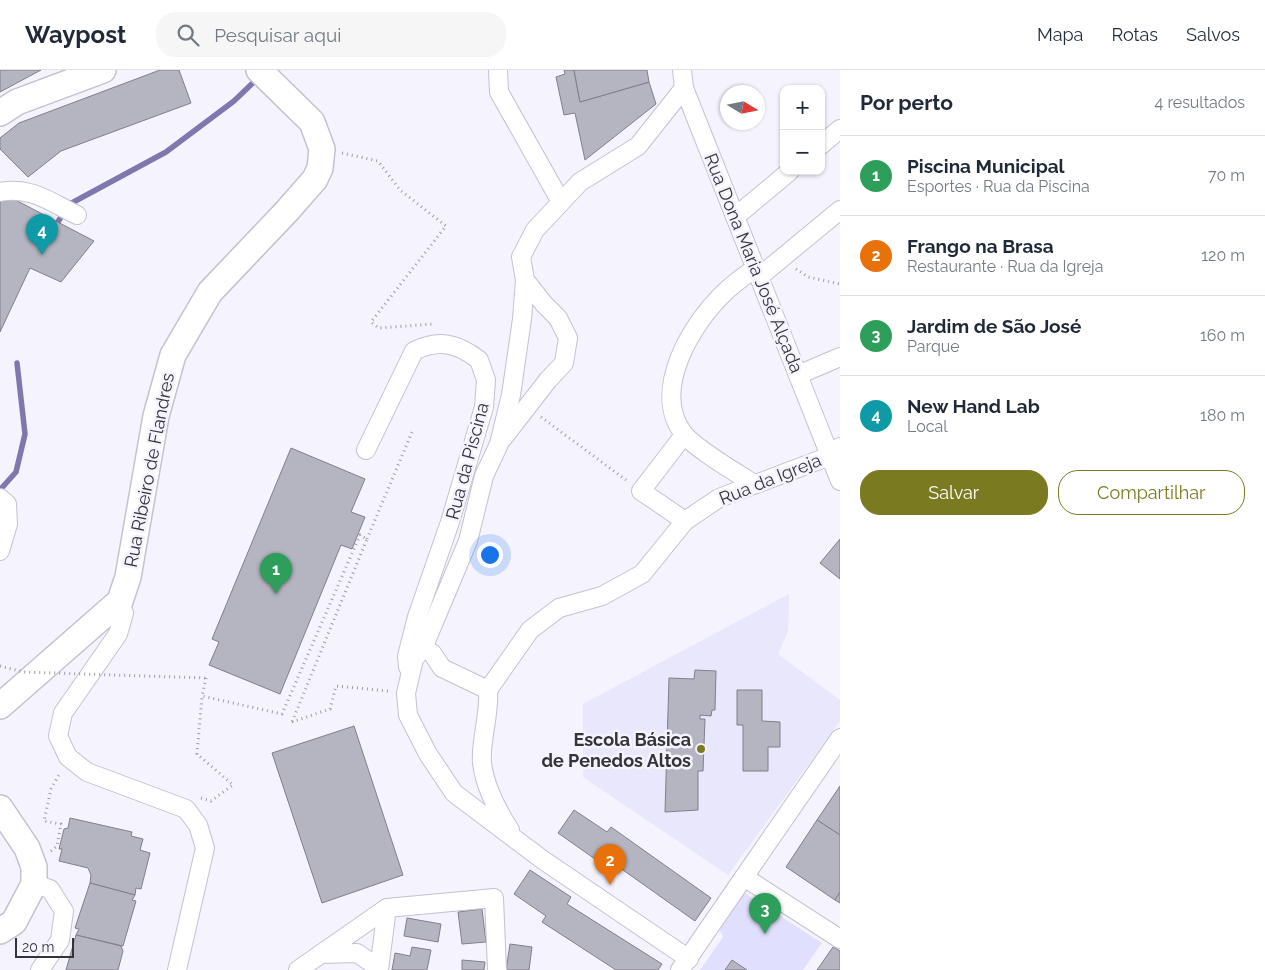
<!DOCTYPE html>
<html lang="pt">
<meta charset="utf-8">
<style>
body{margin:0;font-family:Raleway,sans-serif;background:#f6f6f7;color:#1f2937}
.controls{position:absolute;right:15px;top:15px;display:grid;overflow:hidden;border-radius:10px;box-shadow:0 1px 4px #0004}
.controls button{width:45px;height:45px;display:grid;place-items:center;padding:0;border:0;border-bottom:1px solid #e0e1e3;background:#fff;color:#1f2937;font:25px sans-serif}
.compass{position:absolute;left:720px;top:15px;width:45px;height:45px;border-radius:50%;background:#fff;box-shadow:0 1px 4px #0004;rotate:100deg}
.scale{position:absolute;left:15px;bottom:12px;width:59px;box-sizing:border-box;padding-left:5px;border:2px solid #333338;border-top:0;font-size:14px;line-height:18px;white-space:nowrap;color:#333338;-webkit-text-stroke:4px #f4f3fe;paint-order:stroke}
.you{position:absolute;left:489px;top:484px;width:18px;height:18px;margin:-12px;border:4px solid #fff;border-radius:50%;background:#1a73e8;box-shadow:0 0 0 8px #1a73e833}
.badge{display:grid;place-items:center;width:32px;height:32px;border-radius:50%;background:#7a7a21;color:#fff;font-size:16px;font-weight:700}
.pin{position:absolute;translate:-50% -41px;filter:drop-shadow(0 1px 2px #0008)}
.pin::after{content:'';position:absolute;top:26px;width:18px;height:15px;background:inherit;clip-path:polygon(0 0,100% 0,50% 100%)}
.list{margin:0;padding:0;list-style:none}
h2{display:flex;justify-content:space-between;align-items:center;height:65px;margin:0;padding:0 20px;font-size:21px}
h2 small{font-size:16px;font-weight:400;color:#747a83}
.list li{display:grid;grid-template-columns:32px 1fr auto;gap:15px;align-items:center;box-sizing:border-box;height:80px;padding:0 20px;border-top:1px solid #e0e1e3}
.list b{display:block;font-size:19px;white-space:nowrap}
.list p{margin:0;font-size:16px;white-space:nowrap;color:#747a83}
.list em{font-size:16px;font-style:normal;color:#747a83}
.actions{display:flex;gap:10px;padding:15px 20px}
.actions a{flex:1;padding:11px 0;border:1px solid #7a7a21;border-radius:20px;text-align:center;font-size:18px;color:#7a7a21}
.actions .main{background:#7a7a21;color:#fff}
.icon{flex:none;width:28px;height:28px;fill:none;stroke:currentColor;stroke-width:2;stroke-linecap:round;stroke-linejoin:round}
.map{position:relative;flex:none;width:840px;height:900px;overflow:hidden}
header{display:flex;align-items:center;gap:30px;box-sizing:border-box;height:70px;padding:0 25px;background:#fff;border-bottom:1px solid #e0e1e3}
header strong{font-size:24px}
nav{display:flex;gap:28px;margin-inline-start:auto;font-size:18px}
.search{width:350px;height:45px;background:#f6f6f7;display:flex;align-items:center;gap:12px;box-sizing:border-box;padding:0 18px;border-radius:20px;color:#747a83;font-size:19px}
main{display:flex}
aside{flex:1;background:#fff}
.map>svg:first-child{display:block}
.built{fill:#e8e7fb}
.green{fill:#e1dffe}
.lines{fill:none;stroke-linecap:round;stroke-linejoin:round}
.stream{stroke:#7f78ae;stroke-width:5.5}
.building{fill:#b5b4c1;stroke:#807f8a}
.minor-casing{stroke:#c3c2ce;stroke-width:20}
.secondary-casing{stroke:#c3c2ce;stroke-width:28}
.path{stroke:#9d9da5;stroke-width:3;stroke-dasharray:1 4;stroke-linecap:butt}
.minor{stroke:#fff;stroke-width:18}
.secondary{stroke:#fff;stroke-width:25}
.path-bridge{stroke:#9d9da5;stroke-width:3;stroke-dasharray:1 4;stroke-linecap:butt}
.poi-dot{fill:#7a7a21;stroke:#f4f3fe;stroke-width:2}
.labels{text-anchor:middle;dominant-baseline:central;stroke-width:5;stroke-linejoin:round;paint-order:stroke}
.street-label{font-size:18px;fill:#333338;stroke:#f4f3fe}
.poi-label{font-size:18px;font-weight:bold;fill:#333338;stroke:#f4f3fe;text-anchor:end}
</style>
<header>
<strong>Waypost</strong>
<div class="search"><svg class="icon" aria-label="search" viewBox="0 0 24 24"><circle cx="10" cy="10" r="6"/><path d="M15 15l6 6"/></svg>Pesquisar aqui</div>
<nav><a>Mapa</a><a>Rotas</a><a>Salvos</a></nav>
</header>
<main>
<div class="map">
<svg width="840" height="900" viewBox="0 0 840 900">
<rect width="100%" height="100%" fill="#f4f3fe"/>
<polygon class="built" points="789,524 788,561 778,584 840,630 840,651 728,805 583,707 583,634"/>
<polygon class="green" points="743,822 822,873 803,900 700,900 723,867 720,861 722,853"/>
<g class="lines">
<g class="stream">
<polyline points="58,152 68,135 166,82 234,31 259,7"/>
<polyline points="0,420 16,402 25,364 17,293"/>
</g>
</g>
<g class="building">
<polygon points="0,0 41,0 0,22"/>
<polygon points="160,0 179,0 191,33 61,81 28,107 0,79 0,68 19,53"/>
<polygon points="564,0 574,0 580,32 649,12 656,34 585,90 575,43 564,45 556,7 565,4"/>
<polygon points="574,0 647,0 649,12 580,32"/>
<polygon points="4,124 94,171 61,212 30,198 0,262 0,133"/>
<polygon points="291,378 365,409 351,442 365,447 352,479 341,475 280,624 209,595 219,572 212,569"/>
<polygon points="840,469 840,509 820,493"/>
<polygon points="695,600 716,601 715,640 712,640 711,646 700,645 700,649 705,649 703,701 698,701 698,740 665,742 669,608 694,609"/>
<polygon points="737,620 762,620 762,651 780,652 780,677 768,677 768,701 743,701 743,655 737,655"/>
<polygon points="354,656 403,805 322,833 272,683"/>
<polygon points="840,716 840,765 817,750"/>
<polygon points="574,740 607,762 611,757 711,828 695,851 599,783 595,789 558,763"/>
<polygon points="70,748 132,762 131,766 143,769 140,780 150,783 141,819 136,818 135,825 90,813 91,805 88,798 59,791 62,779 59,779 64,759 68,758"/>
<polygon points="817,750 840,765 840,822 835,830 786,797"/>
<polygon points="530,800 571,827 567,834 662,894 658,900 616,900 542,852 546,846 514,824"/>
<polygon points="90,813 135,825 132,830 136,831 123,876 76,865 79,859 75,858"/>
<polygon points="840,822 840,833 835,830"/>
<polygon points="482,839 486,872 462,874 458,842"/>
<polygon points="407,848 441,854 438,872 404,866"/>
<polygon points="76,865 121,876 123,881 118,900 66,900"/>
<polygon points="510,874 532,877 529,900 506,900"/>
<polygon points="412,877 431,880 427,900 392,900 395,883 410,886"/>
<polygon points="833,877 840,881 840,900 817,900"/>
<polygon points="462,890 485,892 484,900 462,900"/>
<polygon points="732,890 747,900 725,900"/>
</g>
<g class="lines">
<g class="minor-casing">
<g id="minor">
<polyline points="498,0 499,22 561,132"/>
<polyline points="682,0 684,18 840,411"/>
<polyline points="684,18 638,76 580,112 535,160 521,187 525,210 522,249 511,325 499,374 484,406 468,471 423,578 414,589 406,623 408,645 428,684 454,723 543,790 689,889"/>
<polyline points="821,75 840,59"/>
<path d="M 0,122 C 31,116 50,132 77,145"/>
<polyline points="735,147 790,101"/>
<polyline points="759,207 840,140"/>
<polyline points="798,305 840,287"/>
<polyline points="684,365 641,421 685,451"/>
<polyline points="503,368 548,310 564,293 568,268 558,248 544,234 525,210"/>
<path d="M 366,380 L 414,281 C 439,269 457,273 479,290 L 486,310 L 484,337 L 450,452 L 417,547 L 407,586 L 408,597"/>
<path d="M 754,414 C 737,403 694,378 683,363 C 651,320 692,253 725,222 C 734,213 745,206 755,198"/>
<polyline points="0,428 7,434 8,454 0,481"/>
<polyline points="120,531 124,543 118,564 63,643 58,666 68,687 87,702 186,739 198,755 205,778 177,900"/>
<polyline points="423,578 432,583 442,598 488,620"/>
<polyline points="488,620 530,560 559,538 602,526 642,504 685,451 719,428 830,386 840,377"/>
<path d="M 488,620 C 490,645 480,671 482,693 C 485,718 497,740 510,760"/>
<polyline points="840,668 744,807 840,869"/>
<polyline points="34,814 50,819 64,841 60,870 40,900"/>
<polyline points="321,884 357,883 379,898"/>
<polyline points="298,900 387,838"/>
<polyline points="379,900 387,838 494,828 497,900"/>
<polyline points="680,900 744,807"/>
</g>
</g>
<g class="secondary-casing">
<g id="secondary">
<polyline points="0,43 17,32 103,0"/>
<polyline points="0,636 120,531 128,507 156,346 173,285 210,222 287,141 315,109 320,98 322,79 312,52 259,0"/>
<polyline points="0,738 27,778 34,797 34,814 14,852 0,861"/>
</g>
</g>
<g class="path">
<polyline points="342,83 378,91 400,120 446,156 371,252 379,258 434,254"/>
<polyline points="796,199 808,207 840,214"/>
<polyline points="541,347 626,410"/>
<polyline points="367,469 412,362"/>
<polyline points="206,608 202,626 282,644 360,465 367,469 292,652"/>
<polyline points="292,652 330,639 336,616 388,621"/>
<polyline points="201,728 211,731 233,715 197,684 202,626"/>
<polyline points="51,781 57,776 61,754 44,751 51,719 60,703"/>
</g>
<use href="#minor" class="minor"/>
<use href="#secondary" class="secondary"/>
<polyline class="path-bridge" points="0,596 23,602 206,608"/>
</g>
<circle class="poi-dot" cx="701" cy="679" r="5"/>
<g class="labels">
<g class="street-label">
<text transform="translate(754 193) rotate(68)">Rua Dona Maria José Alçada</text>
<text transform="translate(467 391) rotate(-75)">Rua da Piscina</text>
<text transform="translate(149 400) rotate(-79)">Rua Ribeiro de Flandres</text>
<text transform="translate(770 409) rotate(-22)">Rua da Igreja</text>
</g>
<g class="poi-label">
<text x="691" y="669">Escola Básica<tspan x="691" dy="21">de Penedos Altos</tspan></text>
</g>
</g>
</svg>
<div class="controls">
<button>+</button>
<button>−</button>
</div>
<svg class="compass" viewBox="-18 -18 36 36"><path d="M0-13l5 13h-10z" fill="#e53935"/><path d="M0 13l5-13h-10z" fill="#747a83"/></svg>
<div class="scale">20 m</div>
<div class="you"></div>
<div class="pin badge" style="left:276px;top:524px;background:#2e9e5b">1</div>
<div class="pin badge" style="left:610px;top:815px;background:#e8710a">2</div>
<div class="pin badge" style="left:765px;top:864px;background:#2e9e5b">3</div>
<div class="pin badge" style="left:42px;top:185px;background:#0f9aa8">4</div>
</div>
<aside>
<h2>Por perto<small>4 resultados</small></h2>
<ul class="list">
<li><span class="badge" style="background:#2e9e5b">1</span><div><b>Piscina Municipal</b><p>Esportes · Rua da Piscina</p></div><em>70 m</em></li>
<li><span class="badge" style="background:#e8710a">2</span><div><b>Frango na Brasa</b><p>Restaurante · Rua da Igreja</p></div><em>120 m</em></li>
<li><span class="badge" style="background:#2e9e5b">3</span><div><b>Jardim de São José</b><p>Parque</p></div><em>160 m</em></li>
<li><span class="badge" style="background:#0f9aa8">4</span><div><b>New Hand Lab</b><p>Local</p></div><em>180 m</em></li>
</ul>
<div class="actions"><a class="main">Salvar</a><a>Compartilhar</a></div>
</aside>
</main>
